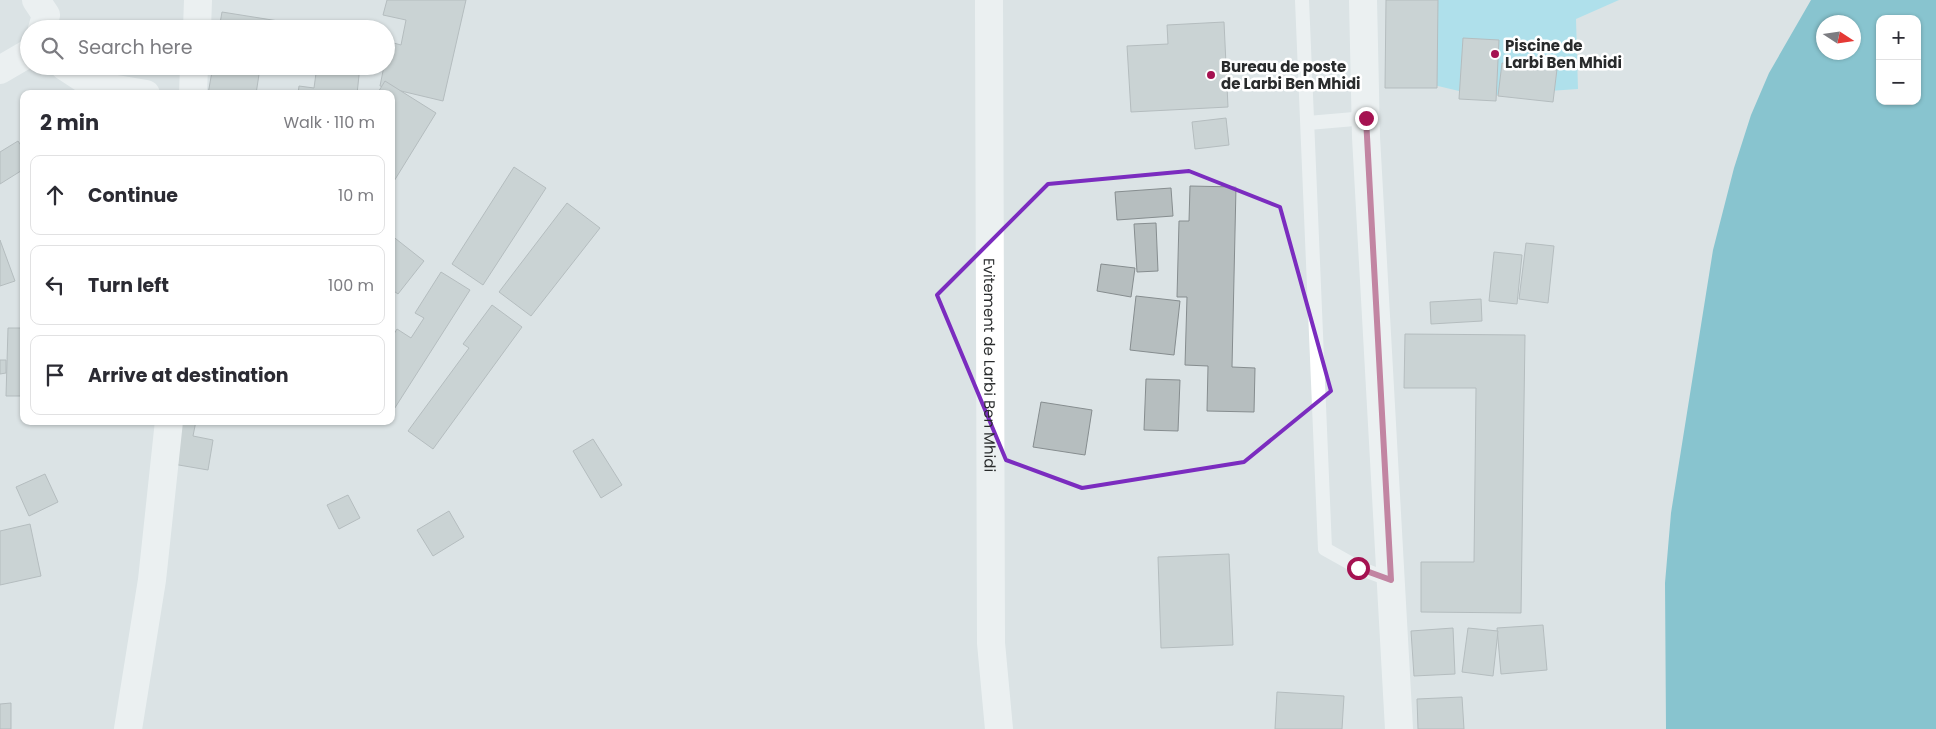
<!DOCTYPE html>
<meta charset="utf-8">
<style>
body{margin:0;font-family:Poppins,sans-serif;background:#f7f7f7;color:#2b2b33}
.controls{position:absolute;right:15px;top:15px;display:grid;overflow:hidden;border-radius:10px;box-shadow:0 1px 4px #0004}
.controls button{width:45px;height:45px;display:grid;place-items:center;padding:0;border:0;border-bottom:1px solid #e1e1e2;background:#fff;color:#2b2b33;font:25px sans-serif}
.compass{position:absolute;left:1816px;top:15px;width:45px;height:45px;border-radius:50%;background:#fff;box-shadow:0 1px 4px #0004;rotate:102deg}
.stop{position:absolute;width:15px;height:15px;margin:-11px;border:4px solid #a51251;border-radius:50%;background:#fff}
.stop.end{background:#a51251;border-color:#fff;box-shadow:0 1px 5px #0008}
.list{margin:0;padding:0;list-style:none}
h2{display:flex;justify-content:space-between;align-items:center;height:65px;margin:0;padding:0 20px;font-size:21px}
h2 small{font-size:16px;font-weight:400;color:#7c7c81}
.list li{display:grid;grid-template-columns:32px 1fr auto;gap:15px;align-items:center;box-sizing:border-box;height:80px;margin:0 10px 10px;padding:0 10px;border:1px solid #e1e1e2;border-radius:10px}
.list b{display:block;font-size:19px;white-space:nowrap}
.list em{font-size:16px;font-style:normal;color:#7c7c81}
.icon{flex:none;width:28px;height:28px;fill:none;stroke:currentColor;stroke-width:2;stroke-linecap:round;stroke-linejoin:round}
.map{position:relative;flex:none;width:1936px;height:729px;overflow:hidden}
.search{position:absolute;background:#fff;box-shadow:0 1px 4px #0004;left:20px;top:20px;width:375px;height:55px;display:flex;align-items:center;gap:12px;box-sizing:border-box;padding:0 18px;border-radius:28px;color:#7c7c81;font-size:19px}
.panel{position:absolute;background:#fff;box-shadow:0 1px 4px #0004;left:20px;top:90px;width:375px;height:335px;border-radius:10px}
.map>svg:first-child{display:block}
.green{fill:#7bdcf1}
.water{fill:#249eb4;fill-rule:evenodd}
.building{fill:#b6bebf;stroke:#868d8f}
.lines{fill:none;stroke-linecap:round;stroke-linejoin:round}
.lane{stroke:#fff;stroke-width:14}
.street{stroke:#fff;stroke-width:28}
.secondary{stroke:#fff;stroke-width:28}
.route{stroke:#a51251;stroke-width:6}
.marked{fill:none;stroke:#7b2cbf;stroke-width:4;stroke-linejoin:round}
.poi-dot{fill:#a51251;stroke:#fff;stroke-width:2}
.labels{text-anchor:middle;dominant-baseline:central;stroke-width:5;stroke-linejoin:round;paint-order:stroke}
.poi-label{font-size:15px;font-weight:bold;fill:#292b2c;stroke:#fff;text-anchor:start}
.street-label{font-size:15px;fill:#292b2c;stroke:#fff}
</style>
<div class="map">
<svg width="1936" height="729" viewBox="0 0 1936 729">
<rect width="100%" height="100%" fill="#dbe3e5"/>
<polygon class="green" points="1402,0 1619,0 1576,19 1578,89 1480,96 1421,82"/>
<path class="water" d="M 1811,0 L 1936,0 L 1936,729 L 1666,729 L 1665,583 L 1671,513 L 1713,250 L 1734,168 L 1751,115 L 1769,73 ZM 1880,19 L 1917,19 L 1917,101 L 1880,101 ZM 1824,22 L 1854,22 L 1854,52 L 1824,52 Z"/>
<g class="building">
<polygon points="387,0 466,0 443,101 380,86 384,66 386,66 390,42 401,45 406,20 383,15"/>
<polygon points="1386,0 1438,0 1437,88 1385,88"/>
<polygon points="222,12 291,23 290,29 219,29"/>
<polygon points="1224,22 1228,107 1131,112 1127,46 1168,44 1167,25"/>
<polygon points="1463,38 1499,40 1496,101 1459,99"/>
<polygon points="1502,63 1557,69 1553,102 1498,96"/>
<polygon points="213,66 284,66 283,71 260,68 256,94 208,94"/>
<polygon points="317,66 360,66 357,94 298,94 299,86 314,88"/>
<polygon points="385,81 436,113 391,186 391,94 377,94"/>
<polygon points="1226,118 1229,145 1195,149 1192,122"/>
<polygon points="18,141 24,150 24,169 0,184 0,152"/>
<polygon points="514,167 546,188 483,285 452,264"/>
<polygon points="1190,186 1236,187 1232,367 1255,368 1254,412 1207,411 1208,366 1185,365 1187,297 1177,297 1179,221 1189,221"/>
<polygon points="1171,188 1173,216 1117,220 1115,192"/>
<polygon points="567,203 600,228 531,316 499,292"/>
<polygon points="1156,223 1158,271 1137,272 1134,224"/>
<polygon points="391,235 424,261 398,294 391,289"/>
<polygon points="0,240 15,281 0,286"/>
<polygon points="1526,243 1554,246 1548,303 1519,299"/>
<polygon points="1494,252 1522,255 1517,304 1489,301"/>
<polygon points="1101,264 1135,268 1131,297 1097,291"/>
<polygon points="441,272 470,290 391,414 391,339 397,329 411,338 424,318 415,313"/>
<polygon points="1136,296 1180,301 1174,355 1130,350"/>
<polygon points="1481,299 1482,321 1431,324 1430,302"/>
<polygon points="492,305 522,327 433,449 408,431 469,348 463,344"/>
<polygon points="8,328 24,328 24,396 6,396"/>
<polygon points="1405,334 1525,335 1521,613 1421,612 1421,562 1474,562 1476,388 1404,388"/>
<polygon points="0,360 6,360 6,373 0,374"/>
<polygon points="1146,379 1180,380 1178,431 1144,430"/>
<polygon points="1041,402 1092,410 1085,455 1033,447"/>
<polygon points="174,421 196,421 193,436 213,440 208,470 167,463"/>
<polygon points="593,439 622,485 601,498 573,451"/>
<polygon points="45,474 58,502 29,516 16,487"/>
<polygon points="348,495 360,518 339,529 327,505"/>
<polygon points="449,511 464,537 433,556 417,530"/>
<polygon points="30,524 41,576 0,585 0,531"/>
<polygon points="1229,554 1233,645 1161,648 1158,557"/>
<polygon points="1543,625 1547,670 1501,674 1497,628"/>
<polygon points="1453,628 1455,674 1414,676 1411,631"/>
<polygon points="1468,628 1498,631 1493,676 1462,672"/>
<polygon points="1277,692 1344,696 1342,729 1275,729"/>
<polygon points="1462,697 1464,729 1418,729 1417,699"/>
<polygon points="11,703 11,729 0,729 0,704"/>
</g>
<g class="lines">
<g class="lane">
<polyline points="1302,0 1325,549 1359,568 1391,580"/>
<polyline points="1308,123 1366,118"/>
</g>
<g class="street">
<polyline points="36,0 46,15 42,29"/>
<polyline points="197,29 198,0"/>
<polyline points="64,66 93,85 146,94"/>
<polyline points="0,70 29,53"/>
<polyline points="193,94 194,66"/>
<polyline points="128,729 152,580 169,421"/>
</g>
<g class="secondary">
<path id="s1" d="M 989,0 L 991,643 L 999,729"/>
<polyline points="1363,0 1366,137 1399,729"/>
</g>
</g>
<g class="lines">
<polyline class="route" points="1358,568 1391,580 1366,118"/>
</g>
<path d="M0 0H1936V729H0ZM 1189,171 L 1280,207 L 1331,391 L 1244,462 L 1082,488 L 1006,460 L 937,295 L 1048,184 Z" fill="#dbe3e5" fill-opacity=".55" fill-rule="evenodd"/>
<path class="marked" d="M 1189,171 L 1280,207 L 1331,391 L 1244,462 L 1082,488 L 1006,460 L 937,295 L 1048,184 Z"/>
<g class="poi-dot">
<circle cx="1495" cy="54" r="5"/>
<circle cx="1211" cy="75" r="5"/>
</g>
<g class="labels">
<g class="poi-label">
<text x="1505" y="45">Piscine de<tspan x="1505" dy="17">Larbi Ben Mhidi</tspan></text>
<text x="1221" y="66">Bureau de poste<tspan x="1221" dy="17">de Larbi Ben Mhidi</tspan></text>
</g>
<g class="street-label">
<text stroke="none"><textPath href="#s1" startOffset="365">Evitement de Larbi Ben Mhidi</textPath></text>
</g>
</g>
</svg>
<div class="controls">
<button>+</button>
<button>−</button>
</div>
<svg class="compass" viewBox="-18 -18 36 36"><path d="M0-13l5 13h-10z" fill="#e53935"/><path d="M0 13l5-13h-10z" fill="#7c7c81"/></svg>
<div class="stop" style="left:1358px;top:568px"></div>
<div class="stop end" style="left:1366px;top:118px"></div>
<div class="search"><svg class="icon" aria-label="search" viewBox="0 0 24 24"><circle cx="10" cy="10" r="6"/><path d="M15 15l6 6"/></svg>Search here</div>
<section class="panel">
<h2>2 min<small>Walk · 110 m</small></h2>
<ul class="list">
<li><svg class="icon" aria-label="ahead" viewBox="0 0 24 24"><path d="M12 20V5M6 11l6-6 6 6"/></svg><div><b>Continue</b></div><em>10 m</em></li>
<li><svg class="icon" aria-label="left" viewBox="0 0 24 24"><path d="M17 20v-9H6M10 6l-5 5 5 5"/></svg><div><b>Turn left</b></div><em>100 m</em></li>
<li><svg class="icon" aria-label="arrive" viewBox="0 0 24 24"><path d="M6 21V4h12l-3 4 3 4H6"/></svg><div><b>Arrive at destination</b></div></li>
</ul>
</section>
</div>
